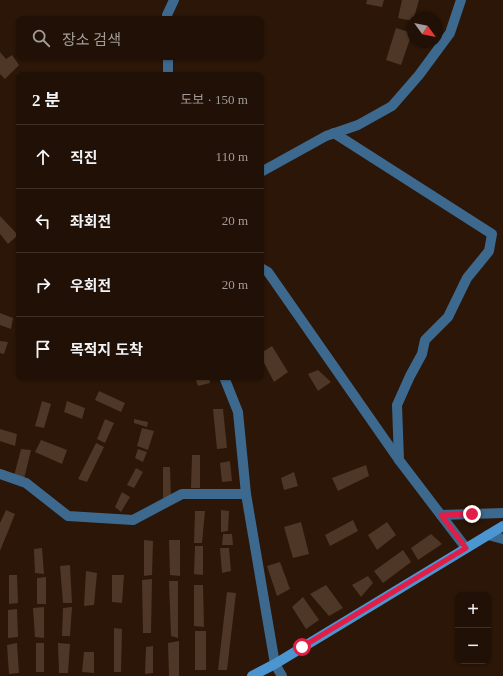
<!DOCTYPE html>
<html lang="ko">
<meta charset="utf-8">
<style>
body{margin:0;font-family:"Times New Roman","Noto Sans KR",serif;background:#2d1e13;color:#f1f3f6}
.controls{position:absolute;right:12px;bottom:12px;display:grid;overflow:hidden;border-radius:8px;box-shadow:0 1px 3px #0004}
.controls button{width:36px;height:36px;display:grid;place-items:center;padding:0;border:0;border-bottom:1px solid #3d3027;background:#201005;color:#f1f3f6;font:20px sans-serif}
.compass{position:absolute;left:407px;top:12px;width:36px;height:36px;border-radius:50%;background:#201005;box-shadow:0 1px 3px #0004;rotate:123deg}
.stop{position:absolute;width:12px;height:12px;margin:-9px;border:3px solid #e11d48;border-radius:50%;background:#fff}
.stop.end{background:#e11d48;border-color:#fff;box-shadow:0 1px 4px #0008}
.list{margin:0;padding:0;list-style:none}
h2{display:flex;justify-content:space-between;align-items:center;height:52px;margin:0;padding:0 16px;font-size:17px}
h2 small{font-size:13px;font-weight:400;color:#a29d9a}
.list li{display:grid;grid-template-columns:26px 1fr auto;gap:12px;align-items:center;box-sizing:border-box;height:64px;padding:0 16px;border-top:1px solid #3d3027}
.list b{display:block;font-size:15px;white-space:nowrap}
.list em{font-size:13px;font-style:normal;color:#a29d9a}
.icon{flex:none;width:22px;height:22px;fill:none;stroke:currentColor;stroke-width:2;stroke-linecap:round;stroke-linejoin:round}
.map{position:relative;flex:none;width:503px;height:676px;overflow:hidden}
.search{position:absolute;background:#201005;box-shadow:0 1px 3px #0004;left:16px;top:16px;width:248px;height:44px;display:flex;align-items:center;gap:10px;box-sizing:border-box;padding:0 14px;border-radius:8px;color:#a29d9a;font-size:15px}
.panel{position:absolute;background:#201005;box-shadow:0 1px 3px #0004;left:16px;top:72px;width:248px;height:308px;border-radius:8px}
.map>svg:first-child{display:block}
.building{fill:#4e3726}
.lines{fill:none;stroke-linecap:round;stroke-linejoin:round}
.street{stroke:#3d698e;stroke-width:10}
.secondary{stroke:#4b95d1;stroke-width:10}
.route{stroke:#e11d48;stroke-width:5}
</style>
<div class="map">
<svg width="503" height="676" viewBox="0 0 503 676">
<rect width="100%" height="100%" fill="#2b1607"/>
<g class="building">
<polygon points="367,0 384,0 382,7 366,4"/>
<polygon points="402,0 419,0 413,21 398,18"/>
<polygon points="396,28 412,33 401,65 386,60"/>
<polygon points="0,52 6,59 12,55 19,65 5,79 0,74"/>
<polygon points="0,216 18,235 8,244 0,234"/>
<polygon points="0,313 13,318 11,329 0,325"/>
<polygon points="0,341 8,342 4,354 0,353"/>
<polygon points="272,346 288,372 274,382 261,357 261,353"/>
<polygon points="318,370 331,382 318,391 308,374"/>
<polygon points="195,377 209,377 210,383 198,386"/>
<polygon points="99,391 125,403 121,412 95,400"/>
<polygon points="42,401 51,404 44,428 35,426"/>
<polygon points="67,401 85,408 82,419 64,412"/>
<polygon points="213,409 223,409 227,448 217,449"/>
<polygon points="105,419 114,423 105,443 97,439"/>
<polygon points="134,419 148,422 147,427 134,423"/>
<polygon points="142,428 154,431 148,450 137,446"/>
<polygon points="0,429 17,434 15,446 0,441"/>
<polygon points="41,440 67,450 62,464 35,452"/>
<polygon points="96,443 104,447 87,482 78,479"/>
<polygon points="21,449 31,450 24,479 14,476"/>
<polygon points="138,449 147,452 143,462 135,458"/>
<polygon points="192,455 200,455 200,488 191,488"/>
<polygon points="230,461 232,481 222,482 220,463"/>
<polygon points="366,465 369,476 338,491 332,478"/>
<polygon points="163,467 170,467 171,500 163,500"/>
<polygon points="136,468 143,472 134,488 127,485"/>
<polygon points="294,472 298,486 284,490 281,478"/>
<polygon points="122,492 130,497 121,512 115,507"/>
<polygon points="6,510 15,514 0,551 0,523"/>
<polygon points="221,510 229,511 228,531 221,532"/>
<polygon points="195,511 205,511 202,543 194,543"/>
<polygon points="353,520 358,531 330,546 325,535"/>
<polygon points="301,522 309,554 293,558 284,527"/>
<polygon points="387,522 396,535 377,550 368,535"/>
<polygon points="223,534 232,534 233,545 222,545"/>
<polygon points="431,534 442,544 418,560 411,548"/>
<polygon points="144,540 153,541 152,575 144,576"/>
<polygon points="169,540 180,540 180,576 170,575"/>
<polygon points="195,546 203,546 203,575 194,574"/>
<polygon points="42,548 44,574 35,573 34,549"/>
<polygon points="220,548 229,548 231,571 222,573"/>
<polygon points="403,550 411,562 383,583 374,571"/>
<polygon points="280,562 290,589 277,596 267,566"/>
<polygon points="70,565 72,603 63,603 60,566"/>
<polygon points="86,571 97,573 94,605 84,606"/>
<polygon points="9,575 17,575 18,603 9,604"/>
<polygon points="112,575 124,575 122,603 112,602"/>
<polygon points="368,576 373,583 361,597 352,585"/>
<polygon points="46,577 46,604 37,604 37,578"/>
<polygon points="152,579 151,633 143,633 142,580"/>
<polygon points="169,581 178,581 178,638 171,636"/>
<polygon points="194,585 203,585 204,627 194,626"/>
<polygon points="326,585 343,608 329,616 310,594"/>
<polygon points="227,592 236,593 227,670 218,670"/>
<polygon points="303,597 319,620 306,629 292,607"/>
<polygon points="44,607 44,638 35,637 33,608"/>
<polygon points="72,607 70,636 62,636 63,608"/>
<polygon points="17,609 18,637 8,638 8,610"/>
<polygon points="114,628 122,629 121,672 114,672"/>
<rect x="195" y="631" width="11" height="39"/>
<polygon points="179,641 179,676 169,676 168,643"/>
<polygon points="17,643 19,673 9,674 7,645"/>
<rect x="36" y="643" width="8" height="29"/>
<polygon points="58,643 70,644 68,673 59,673"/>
<polygon points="153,646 153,673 145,674 146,647"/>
<polygon points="84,652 94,652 94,673 82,672"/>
</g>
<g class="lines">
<g class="street">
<polyline points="167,19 167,15 174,0"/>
<polyline points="168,57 168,75"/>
<polyline points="334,133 492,234 489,251 467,278 448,317 425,340 422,354 410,376 397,405 399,460"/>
<polyline points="261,172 326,136 358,125 392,106 419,75 450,33 461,0"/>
<polyline points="261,268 268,272 399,460 466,548"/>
<polyline points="224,377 238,412 246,494 275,664 282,676"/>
<polyline points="0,474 26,483 68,516 133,520 182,494 246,494"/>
<polyline points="441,515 503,513"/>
<polyline points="488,535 503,539"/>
</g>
<polyline class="secondary" points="252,676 275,664 503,526"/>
</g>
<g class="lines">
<polyline class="route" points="302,647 466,548 441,515 472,514"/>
</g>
</svg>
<div class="controls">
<button>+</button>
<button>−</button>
</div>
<svg class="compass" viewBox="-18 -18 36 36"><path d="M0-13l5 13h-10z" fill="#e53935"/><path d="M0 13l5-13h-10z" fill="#a29d9a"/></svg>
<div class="stop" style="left:302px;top:647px"></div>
<div class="stop end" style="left:472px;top:514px"></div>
<div class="search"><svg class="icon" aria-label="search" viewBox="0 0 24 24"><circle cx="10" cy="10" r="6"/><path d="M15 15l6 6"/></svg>장소 검색</div>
<section class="panel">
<h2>2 분<small>도보 · 150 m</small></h2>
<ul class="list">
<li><svg class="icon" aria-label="ahead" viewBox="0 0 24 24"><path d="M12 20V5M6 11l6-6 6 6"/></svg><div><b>직진</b></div><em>110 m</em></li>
<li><svg class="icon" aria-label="left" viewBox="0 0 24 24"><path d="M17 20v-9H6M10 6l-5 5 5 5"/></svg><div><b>좌회전</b></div><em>20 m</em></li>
<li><svg class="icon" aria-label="right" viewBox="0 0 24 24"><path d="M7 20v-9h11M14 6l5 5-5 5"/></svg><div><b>우회전</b></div><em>20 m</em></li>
<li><svg class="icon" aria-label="arrive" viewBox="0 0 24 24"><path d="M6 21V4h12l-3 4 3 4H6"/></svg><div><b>목적지 도착</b></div></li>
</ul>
</section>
</div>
